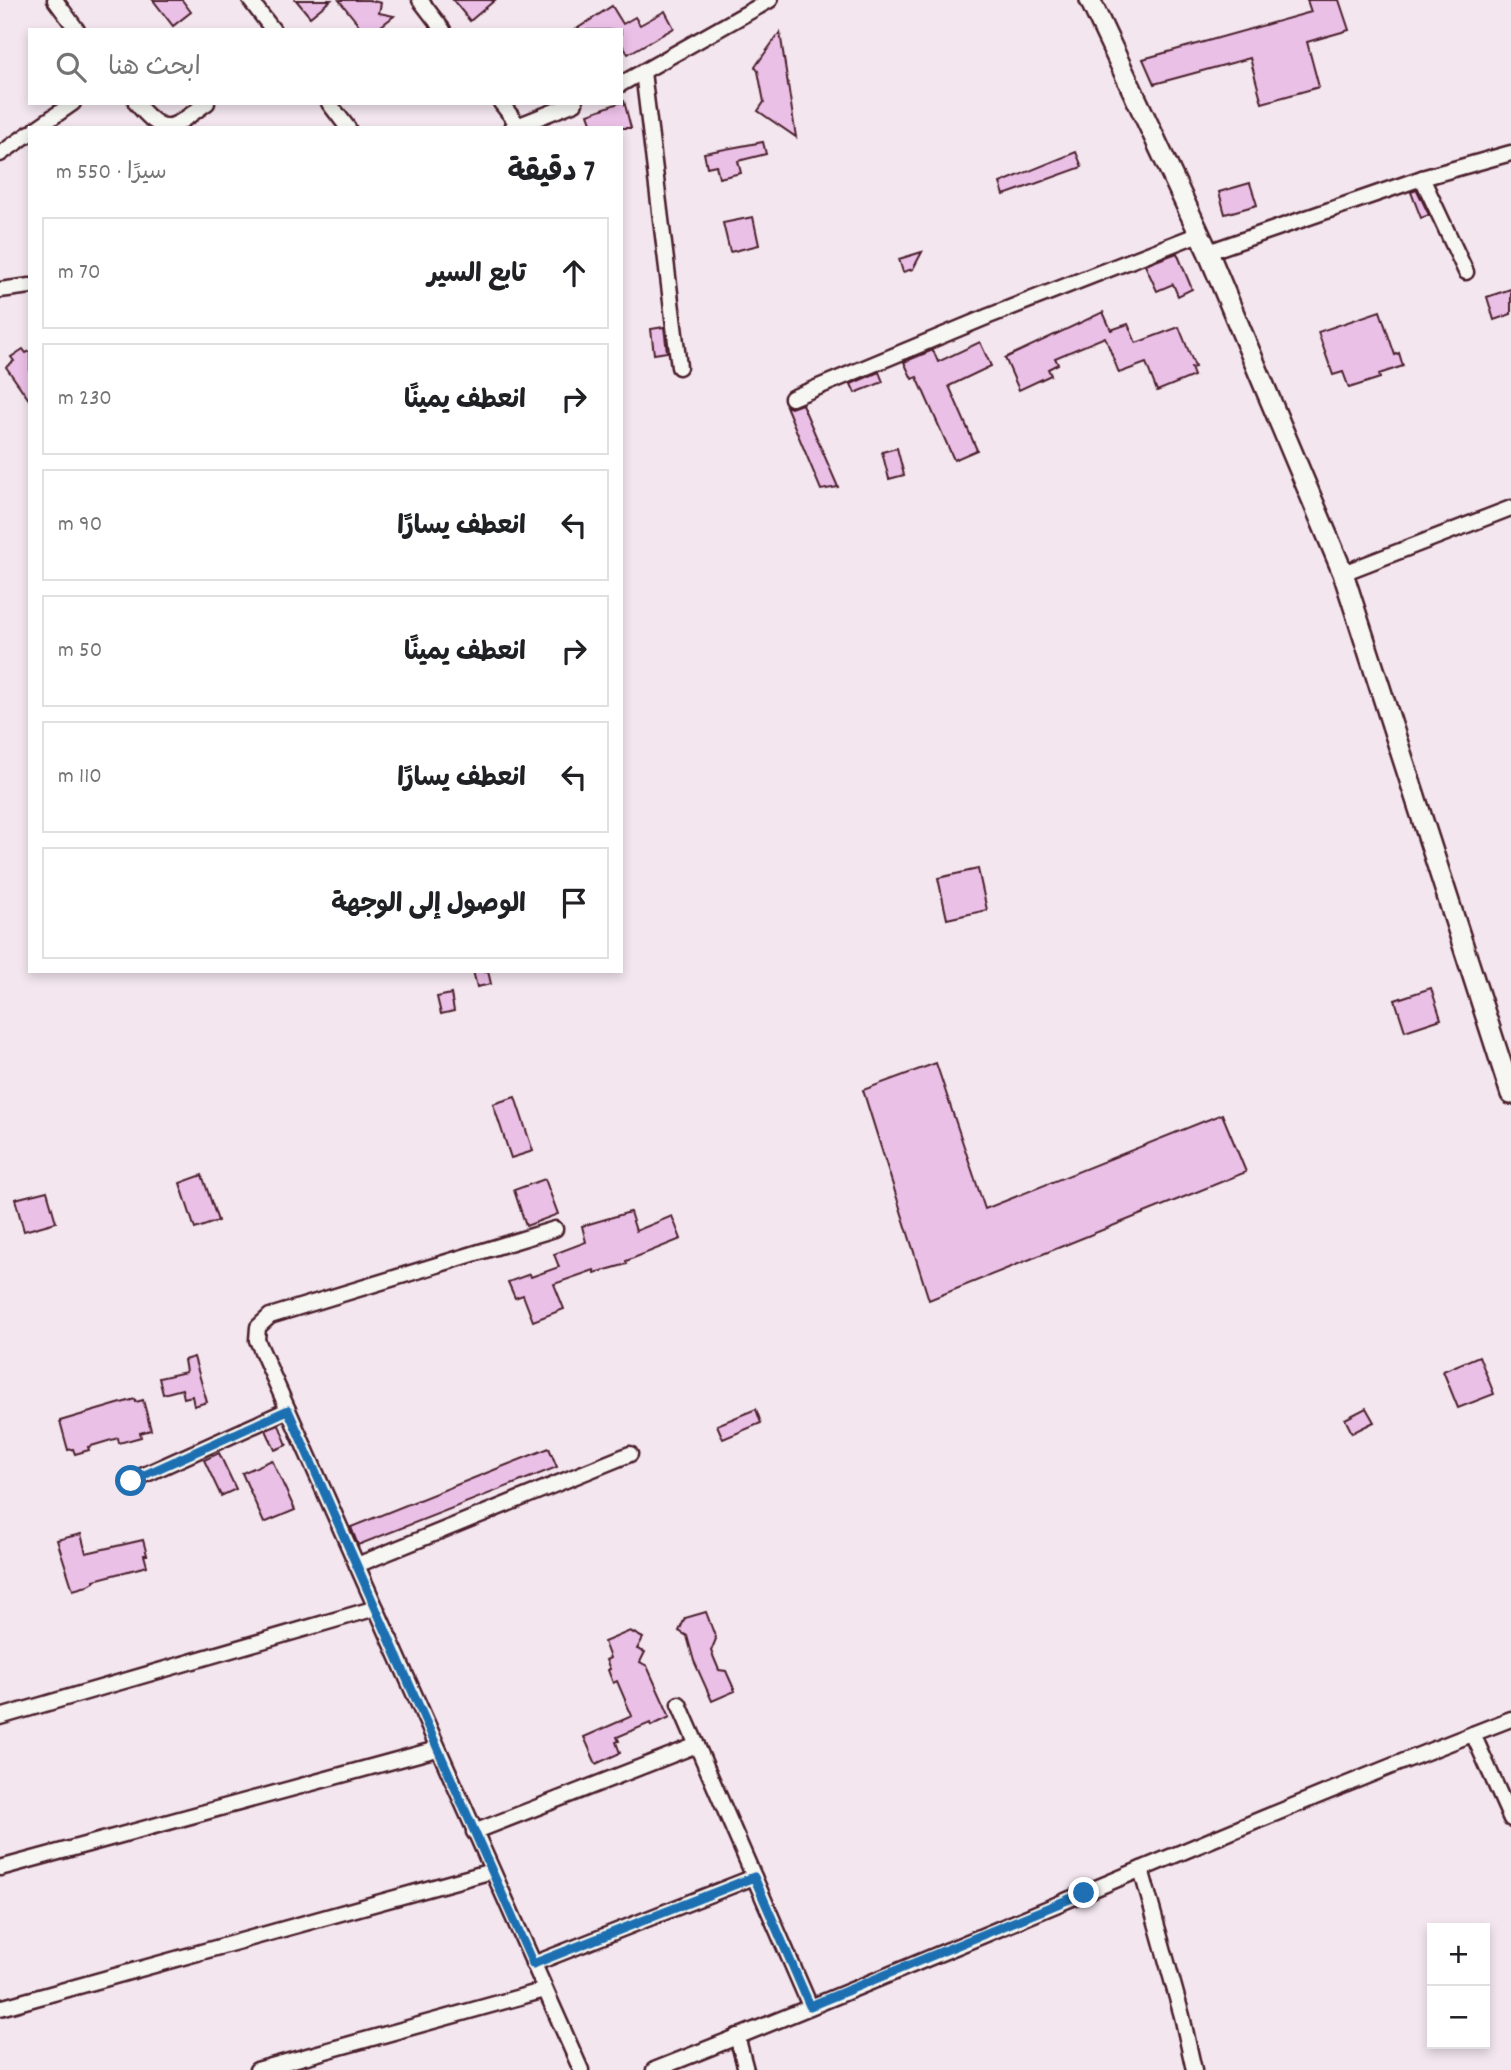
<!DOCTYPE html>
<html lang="ar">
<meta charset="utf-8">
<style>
body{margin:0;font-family:Dekko,"Playpen Sans Arabic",sans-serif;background:#f6f6f6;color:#202124;direction:rtl}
.controls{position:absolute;right:21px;bottom:21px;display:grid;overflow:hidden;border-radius:0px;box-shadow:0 4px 10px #0003}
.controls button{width:63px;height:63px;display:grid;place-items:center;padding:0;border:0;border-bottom:2px solid #e0e0e0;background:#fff;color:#202124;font:35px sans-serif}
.stop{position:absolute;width:21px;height:21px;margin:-16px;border:5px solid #1f6fb2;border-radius:50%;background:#fff}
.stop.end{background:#1f6fb2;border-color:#fff;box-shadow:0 2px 7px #0008}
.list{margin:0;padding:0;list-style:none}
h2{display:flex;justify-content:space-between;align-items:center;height:91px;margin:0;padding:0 28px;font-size:30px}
h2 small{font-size:23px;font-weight:400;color:#757577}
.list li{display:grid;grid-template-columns:46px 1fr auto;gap:21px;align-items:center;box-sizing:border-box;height:112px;margin:0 14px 14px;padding:0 14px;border:2px solid #e0e0e0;border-radius:0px}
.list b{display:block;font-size:26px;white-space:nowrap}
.list em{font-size:23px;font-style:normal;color:#757577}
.icon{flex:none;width:38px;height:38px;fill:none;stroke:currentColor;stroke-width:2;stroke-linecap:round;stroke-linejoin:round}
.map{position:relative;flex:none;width:1511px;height:2070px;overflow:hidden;direction:ltr}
.search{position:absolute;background:#fff;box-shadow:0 4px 10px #0003;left:28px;top:28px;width:595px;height:77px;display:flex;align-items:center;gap:18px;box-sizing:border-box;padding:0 24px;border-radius:0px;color:#757577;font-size:26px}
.panel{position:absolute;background:#fff;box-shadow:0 4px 10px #0003;left:28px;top:126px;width:595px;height:847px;border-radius:0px;direction:rtl}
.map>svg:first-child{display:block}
.building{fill:#ebc0e7;stroke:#4a1f2b;stroke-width:2}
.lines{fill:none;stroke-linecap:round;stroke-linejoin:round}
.street-casing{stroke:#4a1f2b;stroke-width:19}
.secondary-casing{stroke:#4a1f2b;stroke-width:24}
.street{stroke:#f6f6f2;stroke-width:14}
.secondary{stroke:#f6f6f2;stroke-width:19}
.route{stroke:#1f6fb2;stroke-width:9}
</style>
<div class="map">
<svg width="1511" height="2070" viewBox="0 0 1511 2070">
<rect width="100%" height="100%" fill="#f3e6ef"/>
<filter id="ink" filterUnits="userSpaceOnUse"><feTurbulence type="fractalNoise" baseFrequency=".0143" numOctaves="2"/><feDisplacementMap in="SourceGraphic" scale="14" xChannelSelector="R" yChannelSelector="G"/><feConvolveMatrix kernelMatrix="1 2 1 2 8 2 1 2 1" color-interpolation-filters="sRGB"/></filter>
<g filter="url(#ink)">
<g class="building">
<polygon points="153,0 182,0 191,12 173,26"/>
<polygon points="296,0 331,0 310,17"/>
<polygon points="339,0 369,0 381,3 379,13 394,16 376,30 363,30"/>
<polygon points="453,0 495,0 470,21"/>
<polygon points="1307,0 1339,0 1349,30 1307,42 1319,87 1262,103 1250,58 1154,84 1143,59 1311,12"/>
<polygon points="612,6 623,24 635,17 640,25 665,11 674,28 628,54 621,43 621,30 575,30"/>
<polygon points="780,32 796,137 758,111 764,102 758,71 755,67"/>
<polygon points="624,101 631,128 593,128 588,114"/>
<polygon points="763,142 766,154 738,161 741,173 719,178 716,165 707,167 704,153"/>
<polygon points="1076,152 1082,167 1004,195 1000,183"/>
<polygon points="1250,183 1257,205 1225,214 1219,192"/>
<polygon points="1417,190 1429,215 1421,218 1411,192"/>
<polygon points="753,217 759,245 730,252 723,223"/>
<polygon points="922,252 913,269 903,272 899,259"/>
<polygon points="1177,253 1192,289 1178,296 1173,284 1157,291 1145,265"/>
<polygon points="1511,289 1511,314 1494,320 1487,297"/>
<polygon points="1380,311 1395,355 1399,353 1403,366 1379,374 1380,378 1349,388 1343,372 1333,375 1318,332"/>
<polygon points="1103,312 1111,330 1128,324 1136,343 1179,327 1195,367 1191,368 1194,376 1157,391 1146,363 1119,373 1105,337 1055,358 1058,364 1048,369 1051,375 1019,390 1005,358"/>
<polygon points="664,327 667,352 654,354 651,329"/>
<polygon points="980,342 991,366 949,386 977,450 954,460 917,377 912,379 904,362 933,350 938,362"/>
<polygon points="23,349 26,353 30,351 30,401 6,367 14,361 11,357"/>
<polygon points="879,372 883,382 855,393 851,384"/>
<polygon points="802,404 838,487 821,490 786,406 791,408"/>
<polygon points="897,448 904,475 889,479 882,452"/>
<polygon points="978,869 987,910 947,919 938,878"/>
<polygon points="473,971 488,971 491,984 477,987"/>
<polygon points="1431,988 1441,1019 1405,1031 1395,1000"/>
<polygon points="451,994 454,1011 441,1014 437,997"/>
<polygon points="936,1063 985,1209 1222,1114 1246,1172 929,1300 863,1090"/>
<polygon points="515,1097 533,1151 511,1158 493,1104"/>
<polygon points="202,1175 218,1221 195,1229 180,1183"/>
<polygon points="545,1179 558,1214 526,1226 514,1190"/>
<polygon points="47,1191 56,1222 24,1231 15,1199"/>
<polygon points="630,1212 636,1231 672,1216 681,1239 626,1261 627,1264 595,1273 594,1270 554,1284 564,1309 533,1321 523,1295 515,1298 508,1282 530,1274 531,1277 559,1267 554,1254 586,1242 582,1226"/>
<polygon points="1479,1356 1494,1394 1458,1408 1443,1371"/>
<polygon points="194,1357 207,1402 194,1406 192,1396 184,1398 182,1389 163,1394 159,1378 186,1372 184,1360"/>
<polygon points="135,1399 136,1402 143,1400 151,1430 140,1433 141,1437 119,1443 118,1438 88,1447 89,1450 75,1454 73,1449 68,1450 60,1421"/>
<polygon points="1366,1408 1374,1422 1352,1433 1345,1419"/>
<polygon points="756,1409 761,1423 723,1439 717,1425"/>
<polygon points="279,1425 287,1445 275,1450 266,1430"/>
<polygon points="549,1448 557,1467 358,1545 351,1527"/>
<polygon points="219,1453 236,1489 221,1496 204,1460"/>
<polygon points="272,1460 295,1510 264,1523 242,1473"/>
<polygon points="81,1534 86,1553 143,1540 147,1555 144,1555 147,1566 94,1580 94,1582 87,1586 73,1590 57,1540"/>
<polygon points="706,1612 716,1639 711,1651 719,1670 726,1671 735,1691 712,1701 694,1661 687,1636 679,1631 685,1618"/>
<polygon points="630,1631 643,1638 637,1649 645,1652 640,1662 647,1666 670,1717 651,1726 650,1723 617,1737 619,1741 616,1742 620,1753 596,1764 584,1737 632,1716 617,1681 613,1683 608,1670 610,1669 606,1660 610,1658 604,1642"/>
</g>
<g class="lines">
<g class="street-casing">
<g id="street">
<polyline points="55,0 77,30"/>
<polyline points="250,0 273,30"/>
<polyline points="420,0 443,30"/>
<polyline points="643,72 679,367"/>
<polyline points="621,84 770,0"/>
<path d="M 136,103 C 167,140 172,127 207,103"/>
<polyline points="329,103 348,128"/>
<polyline points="501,103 519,126"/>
<polyline points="37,128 73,103"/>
<polyline points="512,128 575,103"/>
<polyline points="0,154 30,133"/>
<polyline points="1422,178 1466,272"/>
<polyline points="1208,252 1422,178 1511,153"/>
<polyline points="0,290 30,286"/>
<polyline points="792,398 989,316 1199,234"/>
<polyline points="1343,573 1511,508"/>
<polyline points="555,1229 270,1316 258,1327 257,1340 581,2070"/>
<polyline points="131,1481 288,1410"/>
<polyline points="357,1565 630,1454"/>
<polyline points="679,1704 810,2006"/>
<polyline points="0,1717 376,1608"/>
<polyline points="1473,1734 1511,1819"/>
<polyline points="474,1832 697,1745"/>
<polyline points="0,1868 437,1749"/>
<polyline points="1141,1869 1182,2016 1194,2070"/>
<polyline points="533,1964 754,1877"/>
<polyline points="0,2008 492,1871"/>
<polyline points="737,2036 746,2070"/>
<polyline points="257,2070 545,1990"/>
<path d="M 654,2070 C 942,1957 1223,1830 1511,1719"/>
</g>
</g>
<g class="secondary-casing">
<polyline id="secondary" points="1090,0 1208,252 1343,573 1511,1094"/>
</g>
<use href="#street" class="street"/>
<use href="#secondary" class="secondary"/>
</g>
</g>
<g class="lines" filter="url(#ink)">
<polyline class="route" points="131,1481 288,1410 533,1964 754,1877 810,2006 1084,1893"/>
</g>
</svg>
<div class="controls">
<button>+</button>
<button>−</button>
</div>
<div class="stop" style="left:131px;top:1481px"></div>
<div class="stop end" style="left:1084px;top:1893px"></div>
<div class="search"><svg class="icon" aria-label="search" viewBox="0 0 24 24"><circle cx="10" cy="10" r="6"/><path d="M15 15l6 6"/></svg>ابحث هنا</div>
<section class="panel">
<h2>7 دقيقة<small>سيرًا · 550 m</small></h2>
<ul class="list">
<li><svg class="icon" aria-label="ahead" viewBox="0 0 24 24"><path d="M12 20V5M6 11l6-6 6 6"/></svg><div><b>تابع السير</b></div><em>70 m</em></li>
<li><svg class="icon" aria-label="right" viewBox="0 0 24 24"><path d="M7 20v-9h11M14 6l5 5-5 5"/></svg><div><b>انعطف يمينًا</b></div><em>230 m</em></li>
<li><svg class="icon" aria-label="left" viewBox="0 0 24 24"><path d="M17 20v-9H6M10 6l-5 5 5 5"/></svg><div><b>انعطف يسارًا</b></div><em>90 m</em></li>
<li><svg class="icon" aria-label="right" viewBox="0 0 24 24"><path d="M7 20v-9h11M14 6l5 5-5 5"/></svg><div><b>انعطف يمينًا</b></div><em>50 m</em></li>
<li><svg class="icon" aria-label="left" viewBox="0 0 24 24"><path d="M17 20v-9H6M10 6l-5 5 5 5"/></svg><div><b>انعطف يسارًا</b></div><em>110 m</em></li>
<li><svg class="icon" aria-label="arrive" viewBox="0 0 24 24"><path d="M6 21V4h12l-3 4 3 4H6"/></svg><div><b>الوصول إلى الوجهة</b></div></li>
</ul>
</section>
</div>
